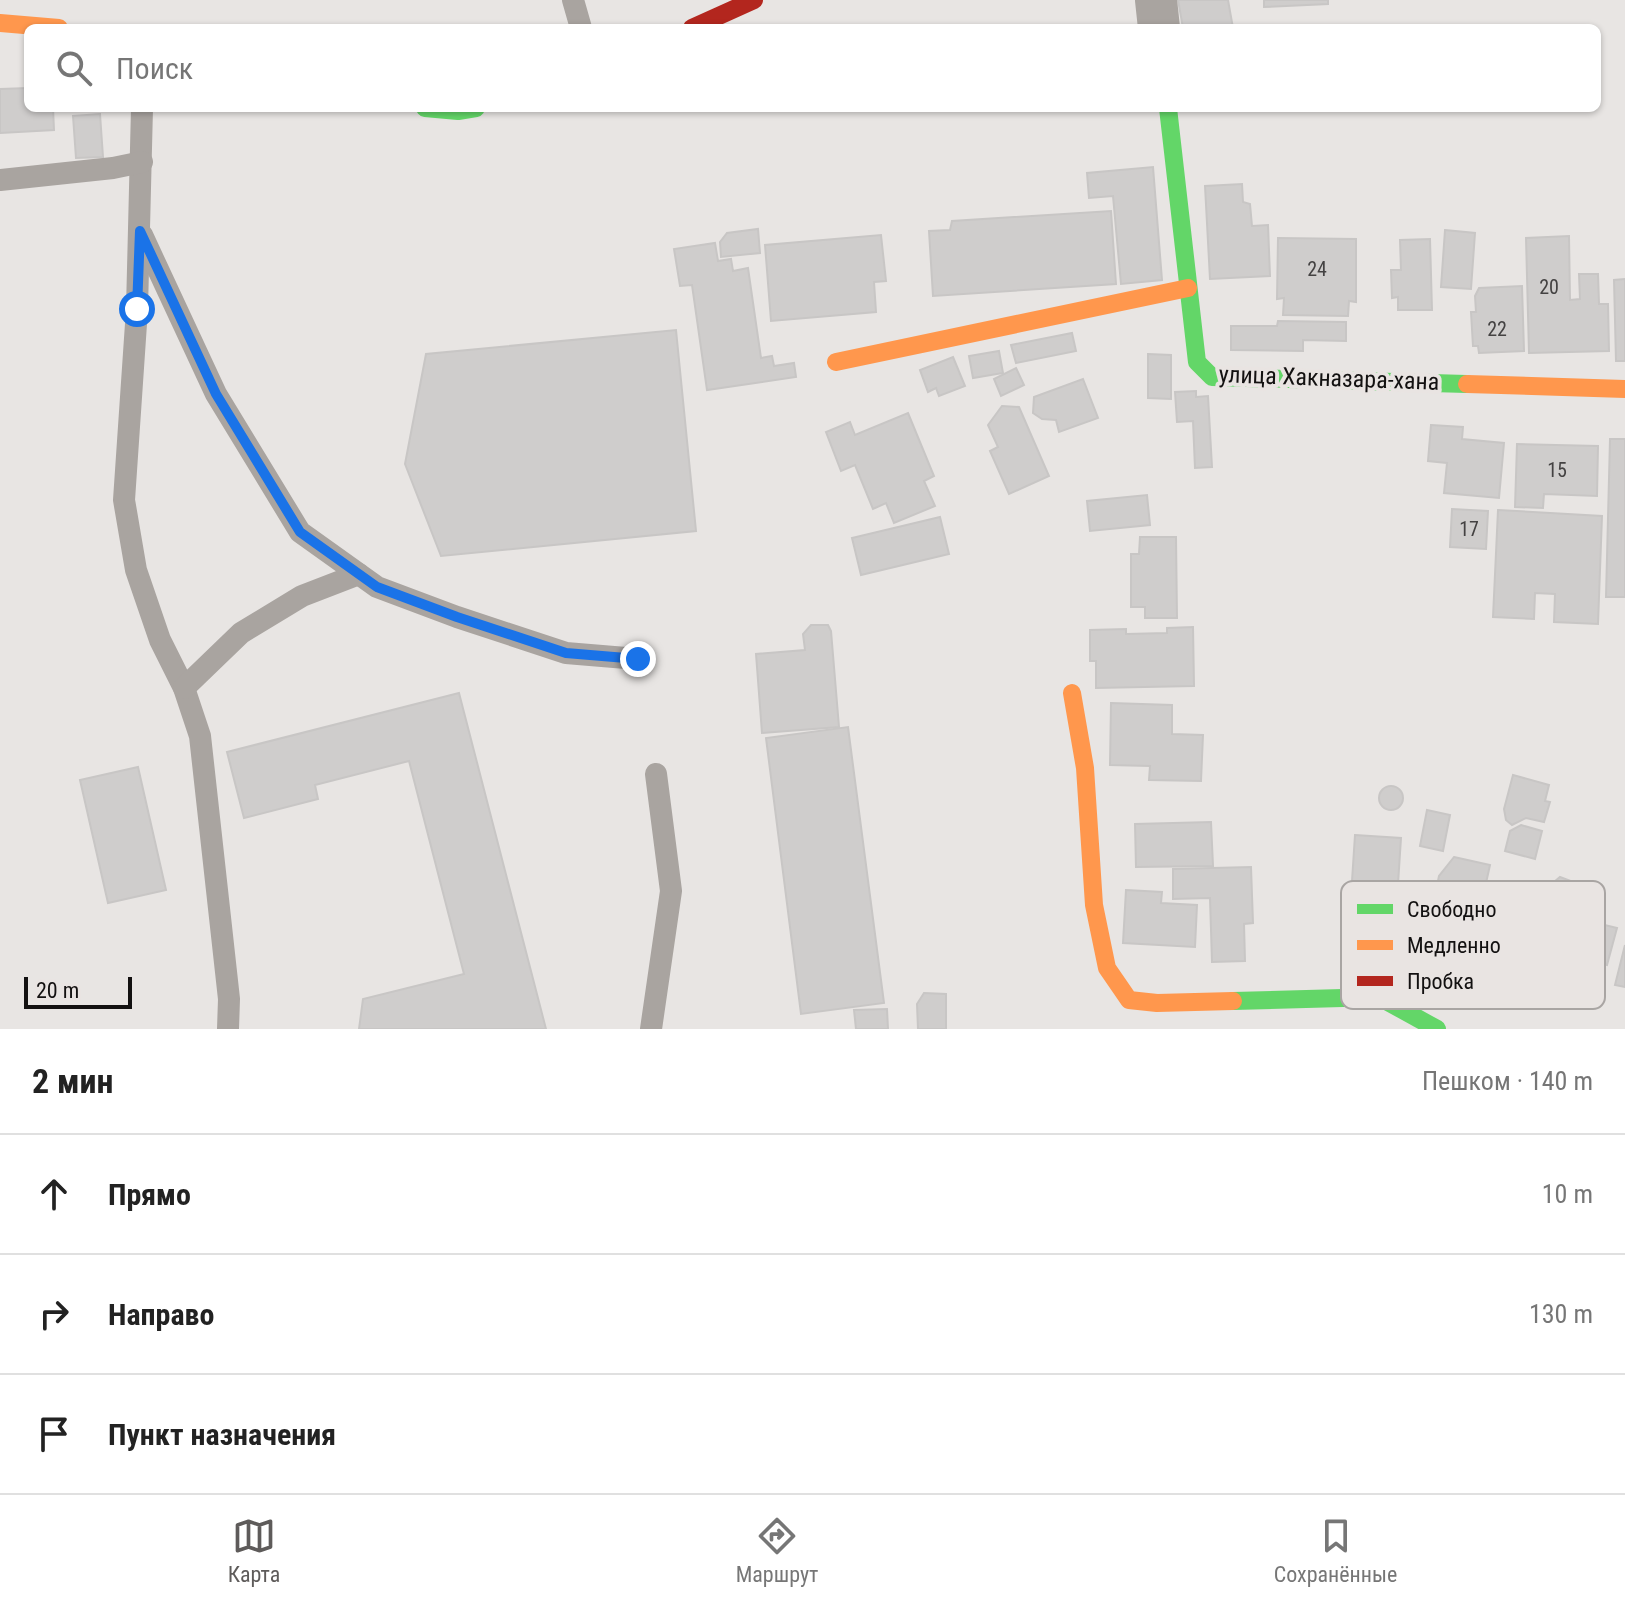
<!DOCTYPE html>
<html lang="ru">
<meta charset="utf-8">
<style>
body{margin:0;font-family:"Roboto Condensed",sans-serif;background:#f6f6f6;color:#222}
.scale{position:absolute;left:24px;bottom:20px;width:108px;box-sizing:border-box;padding-left:8px;border:4px solid #131111;border-top:0;font-size:22px;line-height:28px;white-space:nowrap;color:#131111;-webkit-text-stroke:6px #e9e4e2;paint-order:stroke}
.stop{position:absolute;width:24px;height:24px;margin:-18px;border:6px solid #1a73e8;border-radius:50%;background:#fff}
.stop.end{background:#1a73e8;border-color:#fff;box-shadow:0 2px 8px #0008}
.list{margin:0;padding:0;list-style:none}
h2{display:flex;justify-content:space-between;align-items:center;height:104px;margin:0;padding:0 32px;font-size:34px}
h2 small{font-size:26px;font-weight:400;color:#767676}
.list li{display:grid;grid-template-columns:52px 1fr auto;gap:24px;align-items:center;box-sizing:border-box;height:120px;padding:0 32px;border-top:2px solid #e0e0e0}
.list b{display:block;font-size:30px;white-space:nowrap}
.list em{font-size:26px;font-style:normal;color:#767676}
.icon{flex:none;width:44px;height:44px;fill:none;stroke:currentColor;stroke-width:2;stroke-linecap:round;stroke-linejoin:round}
.map{position:relative;flex:none;width:1625px;height:1029px;overflow:hidden}
.search{position:absolute;background:#fff;box-shadow:0 2px 6px #0004;left:24px;right:24px;top:24px;height:88px;display:flex;align-items:center;gap:20px;box-sizing:border-box;padding:0 28px;border-radius:12px;color:#767676;font-size:30px}
.sheet{height:464px;background:#fff}
nav{display:flex;justify-content:space-around;align-items:center;box-sizing:border-box;height:112px;border-top:2px solid #e0e0e0;background:#fff;font-size:22px;color:#767676}
nav a{display:grid;justify-items:center;gap:4px}
nav .on{color:#5e5b5a}
.map>svg:first-child{display:block}
.building{fill:#cfcdcc;stroke:#c8c6c5;stroke-width:2}
.lines{fill:none;stroke-linecap:round;stroke-linejoin:round}
.lane{stroke:#a9a4a0;stroke-width:22}
.street{stroke:#a9a4a0;stroke-width:42}
.fast{stroke:#63d668;stroke-width:18}
.slow{stroke:#ff974d;stroke-width:18}
.jam{stroke:#b3261e;stroke-width:18}
.route{stroke:#1a73e8;stroke-width:10}
.labels{text-anchor:middle;dominant-baseline:central;stroke-width:8;stroke-linejoin:round;paint-order:stroke}
.number-label{font-size:20px;fill:#444242}
.street-label{font-size:24px;fill:#131111;stroke:#e9e4e2}
.key{fill:#e9e4e2;stroke:#a9a5a3;stroke-width:2}
.key-label{font-size:22px;fill:#131111}
</style>
<div class="map">
<svg width="1625" height="1029" viewBox="0 0 1625 1029">
<rect width="100%" height="100%" fill="#e8e5e3"/>
<g class="building">
<polygon points="1178,0 1228,0 1233,28 1183,28"/>
<polygon points="1264,0 1328,0 1328,4 1264,7"/>
<polygon points="28,88 28,108 53,108 54,130 0,133 0,89"/>
<polygon points="100,114 103,157 76,158 73,116"/>
<polygon points="1153,167 1162,280 1121,284 1113,196 1089,198 1087,173"/>
<polygon points="1242,184 1243,202 1250,204 1252,226 1268,225 1270,276 1210,279 1205,186"/>
<polygon points="1111,211 1116,284 933,296 929,231 950,230 952,221"/>
<polygon points="758,229 760,253 721,257 720,242 727,233"/>
<polygon points="1445,230 1475,233 1471,289 1441,287"/>
<polygon points="881,235 886,281 874,282 876,312 771,321 765,245"/>
<polygon points="1569,236 1570,300 1580,299 1579,274 1598,274 1599,304 1608,304 1609,351 1529,353 1526,238"/>
<polygon points="1278,238 1356,239 1356,302 1349,301 1348,316 1283,315 1284,298 1277,299"/>
<polygon points="1430,239 1432,310 1398,310 1398,297 1392,298 1391,270 1401,270 1400,240"/>
<polygon points="715,243 718,261 731,259 733,271 748,268 761,358 772,356 774,366 794,363 796,377 707,390 692,285 680,286 674,249"/>
<polygon points="1625,279 1625,361 1616,361 1614,280"/>
<polygon points="1522,286 1524,351 1479,353 1478,346 1473,346 1471,312 1476,312 1475,296 1479,288"/>
<polygon points="1278,321 1346,322 1346,341 1303,340 1303,351 1231,350 1231,326 1277,326"/>
<polygon points="676,330 696,531 441,556 405,464 426,354"/>
<polygon points="1072,333 1076,351 1016,363 1011,345"/>
<polygon points="999,351 1003,373 973,378 969,356"/>
<polygon points="1148,354 1171,355 1171,399 1148,398"/>
<polygon points="953,357 965,386 939,396 936,388 928,392 920,370"/>
<polygon points="1016,368 1024,385 1001,396 994,379"/>
<polygon points="1083,379 1098,418 1059,432 1056,420 1042,419 1033,413 1034,397"/>
<polygon points="1196,391 1196,397 1208,396 1212,467 1195,468 1193,421 1177,422 1175,392"/>
<polygon points="1002,406 1019,407 1049,476 1009,494 990,451 998,447 988,425"/>
<polygon points="908,413 934,476 924,481 935,506 894,523 886,503 873,509 855,465 841,471 826,432 850,422 855,435"/>
<polygon points="1431,425 1463,427 1462,439 1504,443 1499,498 1444,493 1447,463 1428,461"/>
<polygon points="1610,439 1625,439 1625,597 1606,597"/>
<polygon points="1517,444 1598,446 1597,496 1544,494 1543,508 1515,507"/>
<polygon points="1147,495 1150,525 1090,531 1087,501"/>
<polygon points="1452,509 1488,511 1486,549 1450,547"/>
<polygon points="1498,510 1602,516 1598,624 1554,622 1555,594 1535,593 1534,619 1493,617"/>
<polygon points="940,517 949,554 861,575 852,538"/>
<polygon points="1140,537 1176,537 1177,618 1145,618 1145,607 1131,607 1131,554 1139,554"/>
<polygon points="811,625 828,625 831,631 839,727 762,733 756,654 805,650 803,634"/>
<polygon points="1193,627 1194,686 1096,688 1096,661 1090,661 1090,630 1126,629 1126,634 1167,633 1167,628"/>
<polygon points="459,693 546,1029 359,1029 363,999 464,974 409,761 315,785 318,799 244,818 227,752"/>
<polygon points="1111,703 1172,705 1172,734 1203,735 1201,781 1149,780 1150,766 1110,765"/>
<polygon points="848,727 884,1003 801,1014 766,738"/>
<polygon points="138,767 166,890 108,903 80,780"/>
<polygon points="1513,775 1549,785 1545,801 1550,802 1544,822 1526,818 1512,825 1506,820 1504,809"/>
<circle cx="1391" cy="798" r="12"/>
<polygon points="1427,810 1450,815 1443,851 1420,846"/>
<polygon points="1211,822 1213,866 1136,867 1135,824"/>
<polygon points="1521,825 1542,831 1535,859 1505,851 1510,831"/>
<polygon points="1355,835 1401,838 1395,930 1349,927"/>
<polygon points="1454,857 1490,865 1484,892 1471,890 1455,961 1423,954 1439,876"/>
<polygon points="1251,867 1253,923 1244,924 1245,961 1212,962 1210,898 1173,899 1173,869"/>
<polygon points="1560,877 1576,883 1581,896 1567,929 1536,916 1548,887"/>
<polygon points="1126,890 1162,892 1161,903 1197,905 1195,947 1123,943"/>
<polygon points="1584,920 1617,928 1607,965 1565,954 1570,932"/>
<polygon points="1625,945 1625,987 1615,985"/>
<polygon points="924,993 946,994 946,1029 918,1029 917,1004"/>
<polygon points="887,1009 888,1029 856,1029 854,1010"/>
</g>
<g class="lines">
<g class="lane">
<polyline points="573,0 581,28"/>
<polyline points="142,108 137,309 124,500 136,570 160,640 184,688 200,736 229,999 228,1029"/>
<polyline points="0,180 113,168 142,162"/>
<polyline points="142,235 216,394 300,532 377,587 457,617 566,653 638,659"/>
<polyline points="184,688 241,633 302,596 359,574"/>
<polyline points="651,1029 671,891 656,774"/>
</g>
<polyline class="street" points="1156,0 1159,28"/>
<g class="fast">
<polyline points="425,108 458,111 476,108"/>
<polyline points="1168,108 1197,362 1212,377 1467,384"/>
<polyline points="1233,1001 1379,997 1437,1029"/>
</g>
<g class="slow">
<polyline points="0,23 59,28"/>
<polyline points="836,362 1188,288"/>
<polyline points="1467,384 1625,389"/>
<polyline points="1072,693 1085,768 1094,905 1107,968 1129,1000 1157,1003 1233,1001"/>
</g>
<polyline class="jam" points="692,28 754,0"/>
</g>
<g class="lines">
<polyline class="route" points="137,309 140,231 216,394 300,532 377,587 457,617 566,653 638,659"/>
</g>
<g class="labels">
<g class="number-label">
<text x="1317" y="269">24</text>
<text x="1549" y="287">20</text>
<text x="1497" y="329">22</text>
<text x="1557" y="470">15</text>
<text x="1469" y="529">17</text>
</g>
<g class="street-label">
<text transform="translate(1329 378) rotate(2)">улица Хакназара-хана</text>
</g>
</g>
<rect x="1341" y="881" width="264" height="128" rx="12" class="key"/>
<rect x="1357" y="904" width="36" height="10" fill="#63d668"/>
<rect x="1357" y="940" width="36" height="10" fill="#ff974d"/>
<rect x="1357" y="976" width="36" height="10" fill="#b3261e"/>
<g class="key-label">
<text x="1407" y="917">Свободно</text>
<text x="1407" y="953">Медленно</text>
<text x="1407" y="989">Пробка</text>
</g>
</svg>
<div class="scale">20 m</div>
<div class="stop" style="left:137px;top:309px"></div>
<div class="stop end" style="left:638px;top:659px"></div>
<div class="search"><svg class="icon" aria-label="search" viewBox="0 0 24 24"><circle cx="10" cy="10" r="6"/><path d="M15 15l6 6"/></svg>Поиск</div>
</div>
<section class="sheet">
<h2>2 мин<small>Пешком · 140 m</small></h2>
<ul class="list">
<li><svg class="icon" aria-label="ahead" viewBox="0 0 24 24"><path d="M12 20V5M6 11l6-6 6 6"/></svg><div><b>Прямо</b></div><em>10 m</em></li>
<li><svg class="icon" aria-label="right" viewBox="0 0 24 24"><path d="M7 20v-9h11M14 6l5 5-5 5"/></svg><div><b>Направо</b></div><em>130 m</em></li>
<li><svg class="icon" aria-label="arrive" viewBox="0 0 24 24"><path d="M6 21V4h12l-3 4 3 4H6"/></svg><div><b>Пункт назначения</b></div></li>
</ul>
</section>
<nav>
<a class="on"><svg class="icon" aria-label="map" viewBox="0 0 24 24"><path d="M3 6l6-2 6 2 6-2v14l-6 2-6-2-6 2zM9 4v14M15 6v14"/></svg>Карта</a>
<a><svg class="icon" aria-label="directions" viewBox="0 0 24 24"><path d="M12 3l9 9-9 9-9-9zM9 14v-3h6M13 9l2 2-2 2"/></svg>Маршрут</a>
<a><svg class="icon" aria-label="saved" viewBox="0 0 24 24"><path d="M7 4h10v16l-5-4-5 4z"/></svg>Сохранённые</a>
</nav>
